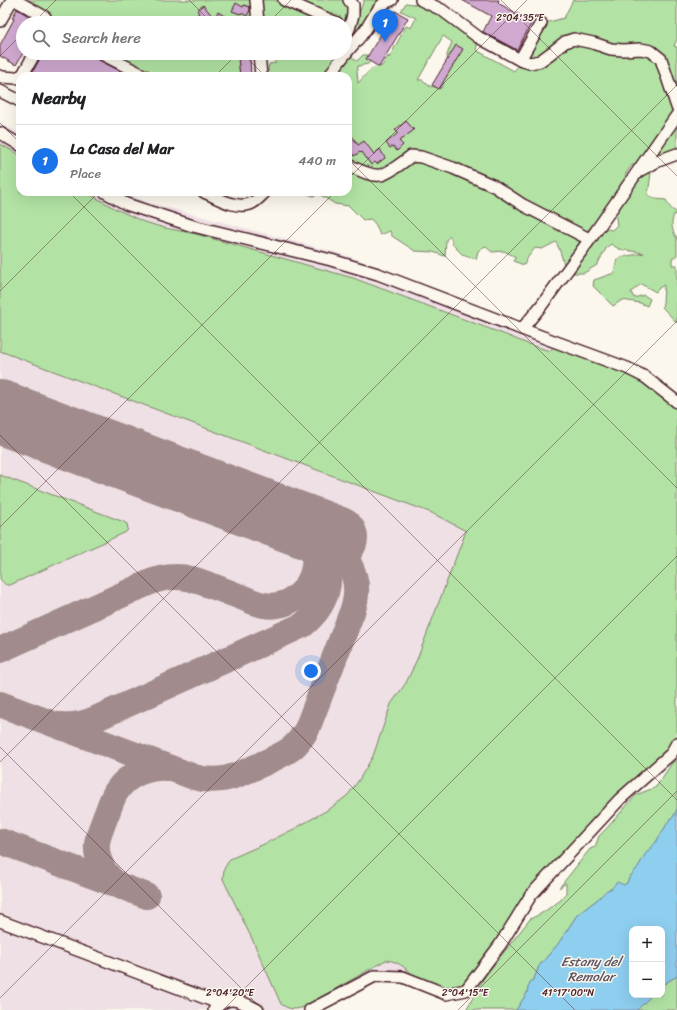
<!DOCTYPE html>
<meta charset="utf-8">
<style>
body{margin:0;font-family:Sriracha,sans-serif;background:#f6f6f6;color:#202124}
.controls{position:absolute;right:12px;bottom:12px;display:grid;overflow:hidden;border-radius:8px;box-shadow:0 4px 16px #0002}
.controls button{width:36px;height:36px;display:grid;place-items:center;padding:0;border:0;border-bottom:1px solid #e0e0e0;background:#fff;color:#202124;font:20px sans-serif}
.you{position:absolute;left:311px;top:671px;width:14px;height:14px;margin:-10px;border:3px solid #fff;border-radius:50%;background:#1a73e8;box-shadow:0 0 0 6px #1a73e833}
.badge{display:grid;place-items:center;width:26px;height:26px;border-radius:50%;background:#1a73e8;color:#fff;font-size:13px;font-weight:700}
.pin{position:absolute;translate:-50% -33px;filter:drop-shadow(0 1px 2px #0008)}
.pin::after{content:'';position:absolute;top:21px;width:14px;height:12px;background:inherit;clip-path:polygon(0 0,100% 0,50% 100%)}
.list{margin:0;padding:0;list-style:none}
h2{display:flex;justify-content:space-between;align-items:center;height:52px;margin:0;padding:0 16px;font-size:17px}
h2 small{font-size:13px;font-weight:400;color:#757577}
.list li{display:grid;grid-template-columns:26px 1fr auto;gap:12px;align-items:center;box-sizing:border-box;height:72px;padding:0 16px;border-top:1px solid #e0e0e0}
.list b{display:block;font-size:15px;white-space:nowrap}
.list p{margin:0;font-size:13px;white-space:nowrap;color:#757577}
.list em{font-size:13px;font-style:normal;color:#757577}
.icon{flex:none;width:22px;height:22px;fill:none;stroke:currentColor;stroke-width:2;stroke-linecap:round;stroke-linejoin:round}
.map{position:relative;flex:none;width:677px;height:1010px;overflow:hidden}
.search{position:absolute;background:#fff;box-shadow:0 4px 16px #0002;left:16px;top:16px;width:336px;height:44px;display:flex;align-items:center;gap:10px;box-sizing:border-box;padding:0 14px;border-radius:22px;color:#757577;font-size:15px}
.panel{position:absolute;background:#fff;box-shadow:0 4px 16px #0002;left:16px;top:72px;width:336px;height:124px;border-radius:12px}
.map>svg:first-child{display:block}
.built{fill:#eee0e4}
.green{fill:#b2e3a4;stroke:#7e8168;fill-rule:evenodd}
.water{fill:#8eceef;stroke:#7388a1}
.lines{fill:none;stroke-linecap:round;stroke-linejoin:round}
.taxiway{stroke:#a28b8c;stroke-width:26}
.runway{stroke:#a28b8c;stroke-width:64}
.building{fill:#d0a9d1;stroke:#4a1f2b}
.minor-casing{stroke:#4a1f2b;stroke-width:14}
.minor{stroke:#fbf7ec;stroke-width:11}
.ticks{fill:none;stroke:#4a1f2b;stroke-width:1;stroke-opacity:0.45}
.labels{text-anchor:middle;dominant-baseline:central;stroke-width:3;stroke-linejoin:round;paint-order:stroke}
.water-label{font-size:13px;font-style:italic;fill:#5e5466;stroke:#fbf7ec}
.ticks-label{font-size:10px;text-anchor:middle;fill:#4a1f2b;stroke:#fbf7ec;stroke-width:3;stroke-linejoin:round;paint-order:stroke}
</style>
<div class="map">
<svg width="677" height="1010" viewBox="0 0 677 1010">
<rect width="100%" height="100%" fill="#fbf7ec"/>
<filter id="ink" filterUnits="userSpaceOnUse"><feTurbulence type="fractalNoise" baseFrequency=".025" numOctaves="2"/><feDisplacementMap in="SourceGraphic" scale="8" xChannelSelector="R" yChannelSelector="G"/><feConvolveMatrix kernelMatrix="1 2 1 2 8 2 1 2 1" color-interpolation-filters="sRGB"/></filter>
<g filter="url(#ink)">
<polygon class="built" points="0,123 20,134 20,192 125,192 143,201 338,253 362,261 552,335 552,338 677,397 677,749 618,806 538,894 467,993 397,980 380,981 315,1010 0,1010"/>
<g class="green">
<polygon points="25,0 274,0 315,17 295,0 343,0 349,3 356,22 364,0 382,0 356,36 348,34 345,35 345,23 342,22 50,23"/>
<path d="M 573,0 L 677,0 L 677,39 L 674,46 L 677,47 L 677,110 L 645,151 L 652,154 L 677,123 L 677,150 L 641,168 L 632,165 L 626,173 L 625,184 L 619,195 L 631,191 L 635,185 L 635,176 L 643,173 L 651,173 L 648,195 L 656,199 L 666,200 C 668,205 672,211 677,212 L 677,215 L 674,214 C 671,224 671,227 676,237 L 677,237 L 677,255 L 672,259 L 672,265 L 677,265 L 677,323 L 662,307 L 663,303 L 664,285 L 659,288 L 656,292 L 641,284 L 631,292 L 634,298 L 644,295 L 650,299 L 647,306 L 640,303 L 622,300 L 613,306 L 593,286 L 594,280 L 614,273 L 617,259 L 627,256 L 644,253 L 619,249 L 611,244 L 607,247 L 597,265 L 584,273 L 573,273 L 565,268 L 560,251 L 556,242 L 542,249 L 535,248 L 528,257 L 524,265 L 513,261 L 516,257 L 504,251 L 492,252 L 485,246 L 478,251 L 476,259 L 462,254 L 453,245 L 450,236 L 446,240 L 445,256 L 433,252 L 415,251 L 392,236 L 390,231 L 380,235 L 376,225 L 371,219 L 363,220 L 349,206 L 335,204 L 319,194 L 313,196 L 303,192 L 348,192 L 348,76 L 269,76 L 268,70 L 269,64 L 276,63 L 269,53 L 343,53 L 350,55 L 357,61 L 363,55 L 370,55 L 372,59 L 368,64 L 358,66 L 357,71 L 358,83 L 371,69 L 382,66 L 388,56 L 389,58 L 406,26 L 411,28 L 416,18 L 401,11 L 406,3 L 420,5 L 430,8 L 474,40 L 477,46 L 476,50 L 514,71 L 519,65 L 522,63 L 545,23 L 564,18 ZM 443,36 L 452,42 L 447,55 L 448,64 L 444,72 L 443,85 L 441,88 L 429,86 L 423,80 L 418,80 ZM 614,204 L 617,225 L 612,230 L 602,228 Z"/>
<polygon points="121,53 243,53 244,57 238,57 240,76 152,76 127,62"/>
<path d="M 0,144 L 20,155 L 20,192 L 86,192 L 116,209 L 144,222 L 165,228 L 196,234 L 353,278 L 506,335 L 528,344 L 550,351 L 553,347 L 589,359 L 629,374 L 647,384 L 677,410 L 677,732 L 663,756 L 633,780 L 595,819 L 521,904 L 467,981 C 464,984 460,987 456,987 C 449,988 426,984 420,980 C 408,972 401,961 386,960 L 304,1007 C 294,1010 290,1010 281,1004 L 253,941 L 223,879 L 224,869 L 230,859 L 262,845 L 294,829 L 331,808 L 348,795 L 359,780 L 373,756 L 391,704 L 406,683 L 418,657 L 466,531 L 432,513 L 0,351 Z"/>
<path d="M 0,475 L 124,522 L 127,524 L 128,529 L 126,532 L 124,533 L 10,585 C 5,586 3,582 0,579 Z"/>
<polygon points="677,759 677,809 674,816 670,819 656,842 647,853 638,867 629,878 627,883 624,885 607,890 598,899 577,915 558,944 539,966 534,979 530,983 528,988 527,993 516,1010 466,1010 485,976 530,919 542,913 561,900 566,893 566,883 559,888 590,849 595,847 599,836 606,829 636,795 656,787 672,763"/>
<polygon points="677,976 677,1010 637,1010 652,995 662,995 662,985"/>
</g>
<polygon class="water" points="677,809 677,976 662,985 662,929 632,929 632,995 652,995 637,1010 516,1010 527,993 528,988 530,982 534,979 539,966 558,944 577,915 598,899 607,890 611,889 617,882 624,885 627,883 629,878 638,867 646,853 656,842 670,819 674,816"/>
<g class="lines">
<g class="taxiway">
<path d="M 0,650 L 146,584 C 161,577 176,575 192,579 C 208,584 225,591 241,597 C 248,600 256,604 264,605 C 297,611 324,575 311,545 C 307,535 298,528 291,521"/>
<path d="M 0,704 L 194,777 C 221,785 238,775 262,764 C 272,759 283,755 292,748 C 298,743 303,736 307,729 L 352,612 C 354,606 356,600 356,594 C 358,574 344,550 329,539 C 324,535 318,532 312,529"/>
<path d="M 61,725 C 73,726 84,724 95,719 L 303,625 C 326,606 335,581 323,553"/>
<polyline points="0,841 147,896"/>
<path d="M 122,887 C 105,878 93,857 98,838 C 100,831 103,824 105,818 C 109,809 111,800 116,792 C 127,774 149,766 170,768"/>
</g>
<polyline class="runway" points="0,412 336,538"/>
</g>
<g class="building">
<polygon points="462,0 499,0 498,3 532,22 517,50 483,32 491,16"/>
<polygon points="236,3 243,7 244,5 250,7 250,10 247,16 241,13 240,14 232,11"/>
<polygon points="203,5 214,18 218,12 226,17 222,23 199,23 194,17 199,13 197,10"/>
<polygon points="17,9 40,23 23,23 23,53 16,65 0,56 0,45 14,19 12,18"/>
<polygon points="395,11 408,18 379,67 366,59"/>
<polygon points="456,45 463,49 439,89 432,85"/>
<polygon points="43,53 90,53 93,55 97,59 130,76 37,76 32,73"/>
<polygon points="250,56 251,76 240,76 238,57"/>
<polygon points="406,121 414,130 399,141 403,145 397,151 393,146 390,148 386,143 398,133 395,130"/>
<polygon points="348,130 358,145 364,141 374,154 380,149 385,158 377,164 375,162 371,165 362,152 361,153 360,152 354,156 348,148"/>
</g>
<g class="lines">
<g class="minor-casing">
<g id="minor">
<polyline points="15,0 45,17 48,23"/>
<polyline points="256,0 258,23"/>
<polyline points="284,0 337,23"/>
<polyline points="349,0 353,5 353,15 349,29"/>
<polyline points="421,0 442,10 478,37 520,60 541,23"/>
<polyline points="0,21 12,0"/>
<polyline points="100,53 145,76"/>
<polyline points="259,53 261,76"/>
<polyline points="520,60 530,63 540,61 551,53 565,42 574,39 593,43 611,49 623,50 641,49 651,51 661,59 677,107"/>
<polyline points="0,76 2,77 16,78 20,76"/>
<polyline points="23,76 22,76 35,53"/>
<path d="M 330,76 C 338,60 351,48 362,34 C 369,26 374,14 381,6 C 384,3 388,1 392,0"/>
<polyline points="0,91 20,101"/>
<polyline points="0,133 20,145"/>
<path d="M 348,165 C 357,169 371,177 381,175 C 389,173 405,161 411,156 L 421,157 L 453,168 L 494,186 L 523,205 L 589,239"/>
<polyline points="639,171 658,161 677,154"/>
<polyline points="105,192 126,204 193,226 331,260 378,274 548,339 627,368 645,377 677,402"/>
<path d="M 204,192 C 218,198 235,209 250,204 C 256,202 261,196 265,192"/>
<polyline points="522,329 541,306 596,231 677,115"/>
<polyline points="0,921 221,1004"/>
<path d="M 214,1010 C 230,992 241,1002 258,1010"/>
<polyline points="310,1010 375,976 403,977 446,994 466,990 500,945 531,895 620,799 671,754 677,743"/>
</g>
</g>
<use href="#minor" class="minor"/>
</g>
</g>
<path class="ticks" d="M 189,0 L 212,23M 501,0 L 677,176M 33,23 L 56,0M 268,23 L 291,0M 242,53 L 265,76M 0,56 L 23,33M 215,76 L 238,53M 0,123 L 20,143M 348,159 L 677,488M 348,179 L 527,0M 69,192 L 677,800M 0,291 L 99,192M 0,435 L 575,1010M 0,527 L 335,192M 0,747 L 263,1010M 0,762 L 677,85M 0,998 L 677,321M 223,1010 L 677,556M 458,1010 L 677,791"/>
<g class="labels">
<g class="water-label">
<text x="591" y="961">Estany del<tspan x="591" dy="15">Remolar</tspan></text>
</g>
</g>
<g class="ticks-label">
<text x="520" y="21">2°04'35"E</text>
<text x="230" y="996">2°04'20"E</text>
<text x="465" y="996">2°04'15"E</text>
<text x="568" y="996">41°17'00"N</text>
</g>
</svg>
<div class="controls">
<button>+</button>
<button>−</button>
</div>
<div class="you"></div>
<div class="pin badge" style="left:385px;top:42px">1</div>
<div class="search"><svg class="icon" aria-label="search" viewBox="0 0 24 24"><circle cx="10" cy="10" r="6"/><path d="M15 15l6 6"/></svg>Search here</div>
<section class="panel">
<h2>Nearby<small></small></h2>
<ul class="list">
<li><span class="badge">1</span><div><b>La Casa del Mar</b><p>Place</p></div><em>440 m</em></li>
</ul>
</section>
</div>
